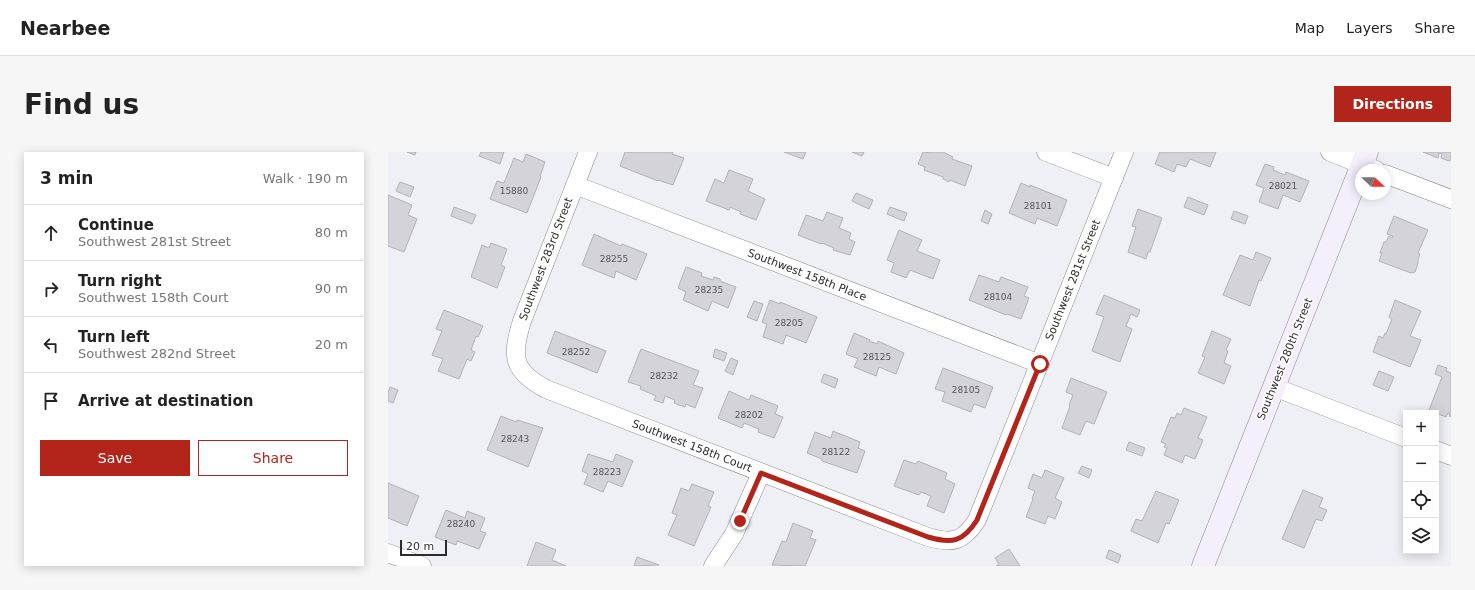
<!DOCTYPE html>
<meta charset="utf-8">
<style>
body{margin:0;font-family:"DejaVu Sans",sans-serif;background:#f6f6f6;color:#222}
.controls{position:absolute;right:12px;bottom:12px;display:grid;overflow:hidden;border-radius:0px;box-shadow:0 2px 10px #0003}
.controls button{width:36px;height:36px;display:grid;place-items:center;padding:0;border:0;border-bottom:1px solid #e0e0e0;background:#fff;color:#222;font:20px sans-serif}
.compass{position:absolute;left:967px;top:12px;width:36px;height:36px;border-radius:50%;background:#fff;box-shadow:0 2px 10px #0003;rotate:112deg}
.scale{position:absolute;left:12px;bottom:10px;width:47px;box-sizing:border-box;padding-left:4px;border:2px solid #2c2c2e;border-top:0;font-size:11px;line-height:14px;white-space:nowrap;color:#2c2c2e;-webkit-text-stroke:3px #fff;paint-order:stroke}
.stop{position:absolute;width:12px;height:12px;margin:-9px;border:3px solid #b3251b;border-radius:50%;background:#fff}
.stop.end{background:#b3251b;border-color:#fff;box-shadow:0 1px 4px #0008}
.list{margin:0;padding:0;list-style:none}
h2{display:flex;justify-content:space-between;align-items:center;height:52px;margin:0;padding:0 16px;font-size:17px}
h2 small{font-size:13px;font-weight:400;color:#767676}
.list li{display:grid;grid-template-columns:26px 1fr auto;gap:12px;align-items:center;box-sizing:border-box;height:56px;padding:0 16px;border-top:1px solid #e0e0e0}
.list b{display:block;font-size:15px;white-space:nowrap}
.list p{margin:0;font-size:13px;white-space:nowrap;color:#767676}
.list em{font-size:13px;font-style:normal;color:#767676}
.actions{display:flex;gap:8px;padding:12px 16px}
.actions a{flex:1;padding:9px 0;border:1px solid #b3251b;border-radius:0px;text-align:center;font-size:14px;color:#b3251b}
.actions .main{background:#b3251b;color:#fff}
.icon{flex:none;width:22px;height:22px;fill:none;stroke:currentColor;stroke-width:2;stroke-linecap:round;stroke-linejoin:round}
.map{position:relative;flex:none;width:1063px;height:414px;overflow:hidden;border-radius:0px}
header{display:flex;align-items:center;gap:24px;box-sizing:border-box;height:56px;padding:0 20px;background:#fff;border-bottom:1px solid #e0e0e0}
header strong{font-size:19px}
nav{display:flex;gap:22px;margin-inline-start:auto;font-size:14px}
.intro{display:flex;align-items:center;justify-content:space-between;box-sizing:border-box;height:96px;padding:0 24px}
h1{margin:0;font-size:28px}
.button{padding:10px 18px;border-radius:0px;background:#b3251b;color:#fff;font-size:14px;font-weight:700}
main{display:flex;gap:24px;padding:0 24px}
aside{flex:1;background:#fff;border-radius:0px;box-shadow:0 2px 10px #0003}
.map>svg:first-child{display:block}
.building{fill:#d4d3da;stroke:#b1b1b8}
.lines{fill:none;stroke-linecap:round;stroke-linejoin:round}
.street-casing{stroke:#88878e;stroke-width:19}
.secondary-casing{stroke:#88878e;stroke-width:23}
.street{stroke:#fff;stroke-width:18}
.secondary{stroke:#f5eefb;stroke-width:22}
.route{stroke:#b3251b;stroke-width:5}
.labels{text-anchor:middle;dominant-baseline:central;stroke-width:3.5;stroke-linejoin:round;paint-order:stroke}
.number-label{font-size:9px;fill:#565659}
.street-label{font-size:11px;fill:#2c2c2e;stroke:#fff}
</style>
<header>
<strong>Nearbee</strong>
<nav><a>Map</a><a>Layers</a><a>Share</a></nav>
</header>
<div class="intro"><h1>Find us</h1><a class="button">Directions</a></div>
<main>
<aside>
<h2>3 min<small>Walk · 190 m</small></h2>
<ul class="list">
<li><svg class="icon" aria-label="ahead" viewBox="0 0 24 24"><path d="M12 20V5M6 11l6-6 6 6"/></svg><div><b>Continue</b><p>Southwest 281st Street</p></div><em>80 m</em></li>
<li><svg class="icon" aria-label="right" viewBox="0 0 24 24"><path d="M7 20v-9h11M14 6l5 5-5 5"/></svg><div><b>Turn right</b><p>Southwest 158th Court</p></div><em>90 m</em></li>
<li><svg class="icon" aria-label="left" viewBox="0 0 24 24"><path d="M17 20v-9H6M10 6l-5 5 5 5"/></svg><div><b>Turn left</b><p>Southwest 282nd Street</p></div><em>20 m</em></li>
<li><svg class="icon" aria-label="arrive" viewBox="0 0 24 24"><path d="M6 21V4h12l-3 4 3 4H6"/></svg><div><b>Arrive at destination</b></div></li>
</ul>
<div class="actions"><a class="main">Save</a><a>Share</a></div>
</aside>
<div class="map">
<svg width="1063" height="414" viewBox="0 0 1063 414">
<rect width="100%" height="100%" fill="#efeff6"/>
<g class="building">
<polygon points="19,0 28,0 27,3"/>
<polygon points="93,0 116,0 112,12 91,4"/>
<polygon points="237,0 285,0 284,2 296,6 285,33 270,28 270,29 232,14"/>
<polygon points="396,0 418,0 415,7"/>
<polygon points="464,0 476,0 474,4"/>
<polygon points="535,0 543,1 543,0 555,0 565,5 564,7 584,14 577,34 562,28 561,30 555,27 555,25 536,18 537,15 530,12"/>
<polygon points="772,0 828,0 822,15 802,7 798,15 789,12 786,20 767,12"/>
<polygon points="1035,0 1063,0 1063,8 1061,9 1053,6 1054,2 1051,1 1050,6"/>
<polygon points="138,2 157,10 152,24 153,25 139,61 102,47 109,29 116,31 126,6 135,10"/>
<polygon points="877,12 886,15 885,18 897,23 898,20 921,29 912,50 895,43 890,57 871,50 876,36 868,33"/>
<polygon points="341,18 365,27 360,39 377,47 368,68 352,62 353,60 342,55 341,58 318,49 327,27 336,31"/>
<polygon points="12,30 26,35 22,45 8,39"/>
<polygon points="633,31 642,35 642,33 679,48 669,74 649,66 647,72 621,61"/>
<polygon points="468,41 485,48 481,57 464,49"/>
<polygon points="0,43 24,53 20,63 29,67 16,100 0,94"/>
<polygon points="800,45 820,53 816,63 796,55"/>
<polygon points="66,55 88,63 84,72 63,64"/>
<polygon points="502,55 519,61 516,69 499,62"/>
<polygon points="750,57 774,66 762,100 760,100 758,107 740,100 748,75 744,74"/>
<polygon points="597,58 604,62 600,72 593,69"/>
<polygon points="846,59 860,64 857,72 843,67"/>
<polygon points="439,60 455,66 451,76 463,81 461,87 467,90 462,103 445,98 446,96 434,91 433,92 410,83 418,63 435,69"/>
<polygon points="1006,64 1040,78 1030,101 1032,102 1030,108 1030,111 1027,120 1023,121 991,109 994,101 992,101 996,90 998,90 1001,84 1004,86 1005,84 999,82"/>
<polygon points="511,78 534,88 529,99 552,108 545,127 522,118 518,126 503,120 506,111 499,108"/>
<polygon points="206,82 233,94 234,92 259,102 248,128 228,119 226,126 194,113"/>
<polygon points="103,91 119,97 113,113 117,115 109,136 83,125 94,93 101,96"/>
<polygon points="868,100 883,106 873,129 871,128 862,154 835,143 852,103 865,108"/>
<polygon points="298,115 314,121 313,124 325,128 326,125 332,127 332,129 348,135 340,156 324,149 320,159 295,148 298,140 290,136"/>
<polygon points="591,123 611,130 613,125 640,135 636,144 641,146 633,167 619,162 618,163 581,148"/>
<polygon points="716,143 752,158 749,165 743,162 738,174 744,177 732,210 704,199 716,165 708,162"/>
<polygon points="382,148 392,152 392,150 429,165 418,191 398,183 395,192 375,185 379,172 374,170"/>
<polygon points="1007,148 1033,159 1022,184 1033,188 1022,215 985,200 991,184 995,186 997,181 998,182 1004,167 1001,165"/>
<polygon points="366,149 375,152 369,169 359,165"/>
<polygon points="56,158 95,174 90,185 88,184 83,198 87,200 83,209 79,207 71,227 50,219 55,207 44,203 54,179 48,177"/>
<polygon points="167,179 218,199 209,221 159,201"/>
<polygon points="824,179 843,187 838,198 840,199 836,211 843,214 836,232 810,221 817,205 814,204"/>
<polygon points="466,181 482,188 481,189 489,192 490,189 516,201 508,222 491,215 488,224 466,215 470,207 458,202"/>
<polygon points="253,197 311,219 305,233 315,236 307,256 298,252 297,255 291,253 286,251 287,248 277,244 275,251 266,248 268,244 252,237 253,234 240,230"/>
<polygon points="327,197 339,201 336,209 325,205"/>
<polygon points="343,206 350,209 345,223 337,219"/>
<polygon points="1050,213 1059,216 1058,219 1063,221 1063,265 1061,264 1062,262 1060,261 1058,265 1041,258 1054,225 1047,222"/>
<polygon points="555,216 605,235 597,256 586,252 583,260 554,249 557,240 547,237"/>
<polygon points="991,219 1006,225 1000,239 985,233"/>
<polygon points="436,222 450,227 447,236 433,230"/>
<polygon points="683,226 719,240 706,272 698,269 692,283 674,276 682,254 681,253 685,243 678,240"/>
<polygon points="2,235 10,238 5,251 0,249 0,241"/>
<polygon points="341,239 361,248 363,243 390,254 387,262 395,265 386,286 370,280 371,277 356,271 354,276 330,266"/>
<polygon points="796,256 819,265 810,286 815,288 807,307 797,303 794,311 776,303 779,296 776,295 778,292 773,290 783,265 787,266 789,261 793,263"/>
<polygon points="113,264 128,270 129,268 155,276 140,315 99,298"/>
<polygon points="445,279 472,290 470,296 477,299 469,321 434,309 434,307 419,301 427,280 443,286"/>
<polygon points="741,290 757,296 754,304 738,298"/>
<polygon points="200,302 225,310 228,302 245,309 234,335 220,329 215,340 196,332 200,322 194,319"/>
<polygon points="516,308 528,312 530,309 559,321 557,327 567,332 556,361 539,354 543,344 533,340 531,343 506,334"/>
<polygon points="694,314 704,318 701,326 690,321"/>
<polygon points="657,318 676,326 667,346 674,350 667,367 660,364 657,372 638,365 645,347 644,346 647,339 640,336 645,322 654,326"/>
<polygon points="0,331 31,344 19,374 0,366"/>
<polygon points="304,332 326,340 320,354 323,355 306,394 280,383 289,363 284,361 293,336 301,339"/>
<polygon points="915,338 935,346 931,355 939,358 934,369 928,367 916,396 894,387"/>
<polygon points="768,339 791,348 781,372 778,371 770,391 743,379 748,367 754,369"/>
<polygon points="58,358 77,366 79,359 97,366 92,379 98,381 91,397 69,389 68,393 47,385"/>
<polygon points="405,371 425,379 422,386 428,388 417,414 384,413 394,389 398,390"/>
<polygon points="148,390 168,398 164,408 178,414 139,414"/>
<polygon points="621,397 632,414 608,414 611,412 607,406"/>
<polygon points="721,398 733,403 730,411 718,406"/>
<polygon points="249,405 271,413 246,414"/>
</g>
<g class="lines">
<g class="street-casing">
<g id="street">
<path d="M 200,0 L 134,169 C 123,204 124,219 158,237 L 540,385 C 564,392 575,390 589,368 L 736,0"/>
<polyline points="658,0 726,26"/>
<polyline points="942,0 988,18"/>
<polyline points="997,22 1063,47"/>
<polyline points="187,33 652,212"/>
<polyline points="886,235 1018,286"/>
<polyline points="1048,298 1063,304"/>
<polyline points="0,401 34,414"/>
<polyline points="325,414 346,382 373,321"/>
</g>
</g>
<g class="secondary-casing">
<polyline id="secondary" points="815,414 979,0"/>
</g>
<use href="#street" class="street"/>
<use href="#secondary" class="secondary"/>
</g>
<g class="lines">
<path class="route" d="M 352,369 L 373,321 L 540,385 C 564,392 575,390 589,368 L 652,212"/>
</g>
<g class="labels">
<g class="number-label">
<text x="895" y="34">28021</text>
<text x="126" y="39">15880</text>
<text x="650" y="54">28101</text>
<text x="226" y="107">28255</text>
<text x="321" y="138">28235</text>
<text x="610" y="145">28104</text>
<text x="401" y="171">28205</text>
<text x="188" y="200">28252</text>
<text x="489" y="205">28125</text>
<text x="276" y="224">28232</text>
<text x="578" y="238">28105</text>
<text x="361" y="263">28202</text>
<text x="127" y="287">28243</text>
<text x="448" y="300">28122</text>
<text x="219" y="320">28223</text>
<text x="73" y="372">28240</text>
</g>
<g class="street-label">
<text transform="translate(158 107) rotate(-69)">Southwest 283rd Street</text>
<text transform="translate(419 123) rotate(21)">Southwest 158th Place</text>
<text transform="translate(685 128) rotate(-68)">Southwest 281st Street</text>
<text transform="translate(897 207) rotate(-68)">Southwest 280th Street</text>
<text transform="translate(304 294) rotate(21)">Southwest 158th Court</text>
</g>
</g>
</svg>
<div class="controls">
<button>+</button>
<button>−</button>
<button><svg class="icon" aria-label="locate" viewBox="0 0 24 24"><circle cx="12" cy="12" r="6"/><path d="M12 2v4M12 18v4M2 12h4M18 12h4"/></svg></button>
<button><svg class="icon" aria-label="layers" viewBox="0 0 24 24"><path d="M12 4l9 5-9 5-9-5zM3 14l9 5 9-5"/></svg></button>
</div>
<svg class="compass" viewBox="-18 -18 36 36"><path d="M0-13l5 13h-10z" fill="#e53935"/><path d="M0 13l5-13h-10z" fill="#767676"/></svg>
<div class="scale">20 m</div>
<div class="stop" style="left:652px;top:212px"></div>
<div class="stop end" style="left:352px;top:369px"></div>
</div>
</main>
